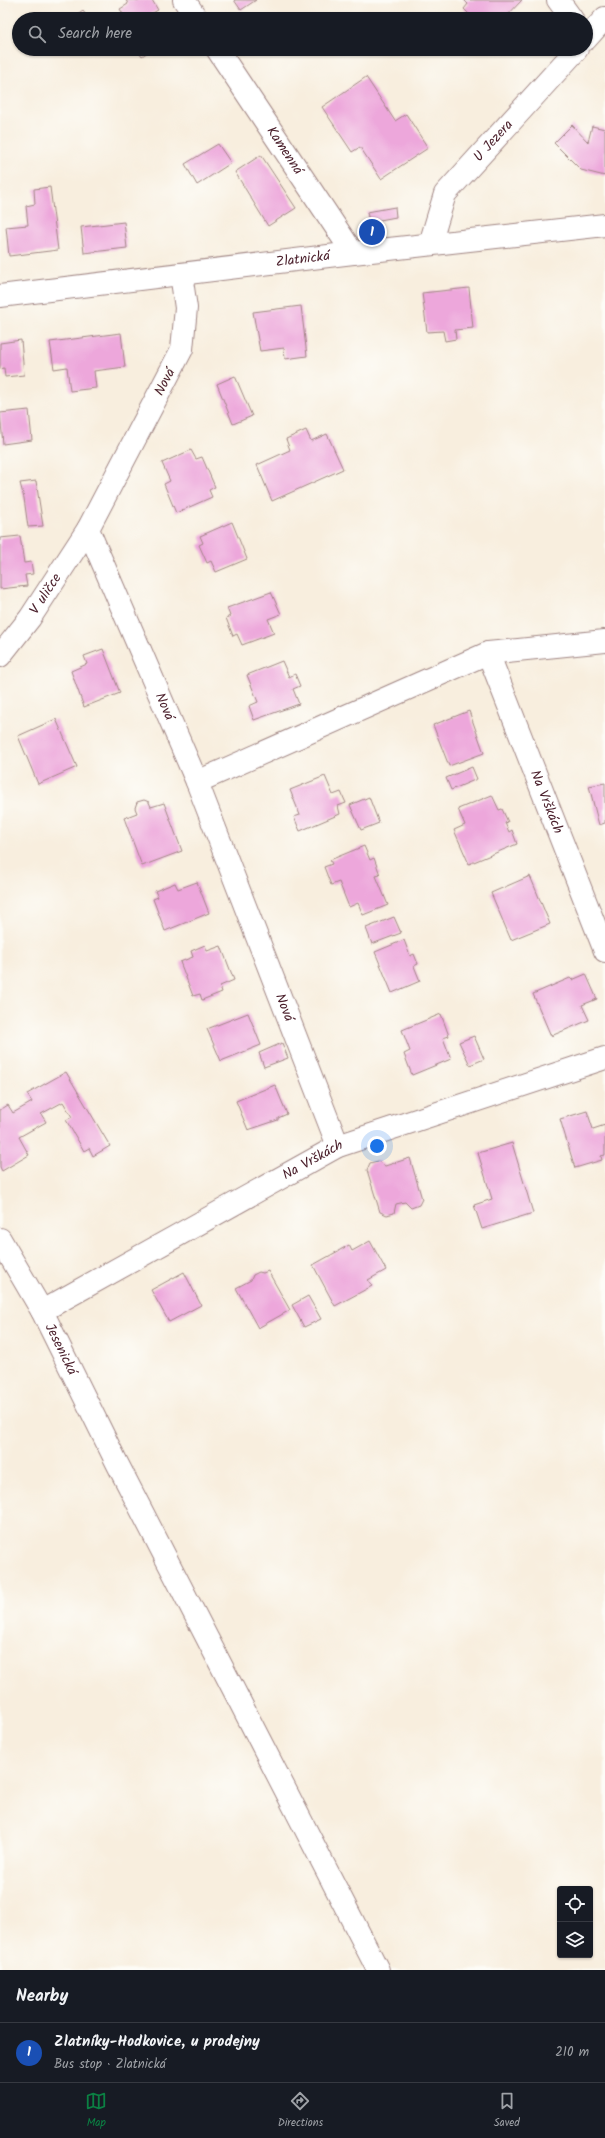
<!DOCTYPE html>
<meta charset="utf-8">
<style>
body{margin:0;font-family:Kalam,sans-serif;background:#242831;color:#f1f3f6}
.controls{position:absolute;right:12px;bottom:12px;display:grid;overflow:hidden;border-radius:4px;box-shadow:0 1px 3px #0004}
.controls button{width:36px;height:36px;display:grid;place-items:center;padding:0;border:0;border-bottom:1px solid #363941;background:#171b24;color:#f1f3f6;font:20px sans-serif}
.you{position:absolute;left:377px;top:1146px;width:14px;height:14px;margin:-10px;border:3px solid #fff;border-radius:50%;background:#1a73e8;box-shadow:0 0 0 6px #1a73e833}
.badge{display:grid;place-items:center;width:26px;height:26px;border-radius:50%;background:#0b8043;color:#fff;font-size:13px;font-weight:700}
.pin{position:absolute;translate:-50% -50%;border:2px solid #fff;box-shadow:0 1px 4px #0006}
.list{margin:0;padding:0;list-style:none}
h2{display:flex;justify-content:space-between;align-items:center;height:52px;margin:0;padding:0 16px;font-size:17px}
h2 small{font-size:13px;font-weight:400;color:#9ea1a6}
.list li{display:grid;grid-template-columns:26px 1fr auto;gap:12px;align-items:center;box-sizing:border-box;height:60px;padding:0 16px;border-top:1px solid #363941}
.list b{display:block;font-size:15px;white-space:nowrap}
.list p{margin:0;font-size:13px;white-space:nowrap;color:#9ea1a6}
.list em{font-size:13px;font-style:normal;color:#9ea1a6}
.icon{flex:none;width:22px;height:22px;fill:none;stroke:currentColor;stroke-width:2;stroke-linecap:round;stroke-linejoin:round}
.map{position:relative;flex:none;width:605px;height:1970px;overflow:hidden}
.search{position:absolute;background:#171b24;box-shadow:0 1px 3px #0004;left:12px;right:12px;top:12px;height:44px;display:flex;align-items:center;gap:10px;box-sizing:border-box;padding:0 14px;border-radius:22px;color:#9ea1a6;font-size:15px}
.sheet{height:112px;background:#171b24}
nav{display:flex;justify-content:space-around;align-items:center;box-sizing:border-box;height:56px;border-top:1px solid #363941;background:#171b24;font-size:11px;color:#9ea1a6}
nav a{display:grid;justify-items:center;gap:2px}
nav .on{color:#0b8043}
.map>svg:first-child{display:block}
.building{fill:#eda7db}
.lines{fill:none;stroke-linecap:round;stroke-linejoin:round}
.minor-casing{stroke:#a18684;stroke-width:24}
.major-casing{stroke:#a18684;stroke-width:24}
.minor{stroke:#fff;stroke-width:22}
.major{stroke:#fff;stroke-width:22}
.labels{text-anchor:middle;dominant-baseline:central;stroke-width:3;stroke-linejoin:round;paint-order:stroke}
.street-label{font-size:14px;fill:#4a1f2b;stroke:#fdfcf7}
</style>
<div class="map">
<svg width="605" height="1970" viewBox="0 0 605 1970">
<rect width="100%" height="100%" fill="#fdfcf7"/>
<filter id="ink" filterUnits="userSpaceOnUse"><feTurbulence type="fractalNoise" baseFrequency=".025" numOctaves="2"/><feDisplacementMap in="SourceGraphic" scale="8" xChannelSelector="R" yChannelSelector="G"/><feConvolveMatrix kernelMatrix="1 2 1 2 8 2 1 2 1" color-interpolation-filters="sRGB"/></filter>
<filter id="wash" filterUnits="userSpaceOnUse"><feTurbulence type="fractalNoise" baseFrequency=".012" numOctaves="4" result="noise"/><feDisplacementMap in="SourceGraphic" scale="16" xChannelSelector="R" yChannelSelector="G"/><feGaussianBlur stdDeviation="0.9" result="paint"/><feColorMatrix in="noise" values="0 0 0 0 0 0 0 0 0 0 0 0 0 0 0 0 0 1.4 0 .05"/><feComposite in="paint" operator="in"/></filter>
<g filter="url(#wash)">
<rect width="100%" height="100%" fill="#f8eede"/>
<g id="blocks">
<g class="building">
<polygon points="126,0 152,0 158,10 151,14 154,19 120,19 124,16 120,9 128,4"/>
<polygon points="234,0 256,0 241,10"/>
<polygon points="464,0 522,0 504,19 474,19 464,9 468,4"/>
<polygon points="83,11 89,19 78,19 76,16"/>
<polygon points="137,49 153,49 142,56"/>
<polygon points="366,77 395,121 406,114 428,148 381,179 360,147 352,152 322,107"/>
<polygon points="572,125 588,142 592,126 605,129 605,176 581,170 554,143"/>
<polygon points="218,144 231,163 197,185 185,164"/>
<polygon points="261,155 296,208 268,226 235,172"/>
<polygon points="50,187 58,250 9,256 6,227 28,225 26,206 35,204 34,189"/>
<polygon points="395,207 396,217 369,222 367,212"/>
<polygon points="124,222 127,248 84,253 81,227"/>
<polygon points="469,288 473,328 455,330 456,339 445,341 443,331 427,332 422,293"/>
<polygon points="301,306 307,356 285,359 284,348 260,351 253,312"/>
<polygon points="121,333 125,367 94,371 96,388 70,391 67,367 54,369 50,342"/>
<polygon points="21,340 24,375 5,377 4,368 0,369 0,343"/>
<polygon points="235,376 252,416 233,424 217,384"/>
<polygon points="29,410 32,440 3,444 0,413"/>
<polygon points="306,430 311,441 327,434 343,469 272,501 257,465 290,450 286,439"/>
<polygon points="191,450 196,459 202,457 215,487 209,490 212,497 176,513 164,484 170,481 162,463"/>
<polygon points="36,481 43,526 28,527 24,498 20,483"/>
<polygon points="232,522 247,559 216,572 211,561 207,563 199,545 203,543 200,536"/>
<polygon points="20,536 24,563 31,562 33,574 25,575 27,586 0,589 0,538"/>
<polygon points="271,592 281,614 268,619 274,633 242,645 237,634 233,636 226,618 230,616 227,608"/>
<polygon points="103,649 120,693 84,707 71,671 87,664 84,656"/>
<polygon points="282,661 289,677 295,674 300,686 293,689 299,704 254,720 249,706 258,702 247,675"/>
<polygon points="469,711 484,753 449,766 433,725"/>
<polygon points="56,719 77,767 38,784 18,736"/>
<polygon points="472,767 477,779 451,790 446,778"/>
<polygon points="325,776 333,795 341,792 346,803 338,806 340,814 300,831 294,817 300,815 290,790"/>
<polygon points="605,783 605,823 599,825 589,786"/>
<polygon points="492,795 499,810 502,809 508,822 505,823 509,832 512,830 517,844 469,864 454,830 465,825 458,809"/>
<polygon points="369,797 379,823 361,830 350,805"/>
<polygon points="144,800 149,802 151,807 164,803 182,851 142,866 124,818 137,813 135,808 137,802"/>
<polygon points="364,846 370,860 374,858 380,875 376,876 388,905 363,915 358,903 349,907 339,882 331,885 324,867 332,864 330,860"/>
<polygon points="530,876 550,924 511,940 491,893"/>
<polygon points="197,882 209,913 165,931 153,899 158,897 155,891 175,883 178,889"/>
<polygon points="394,917 401,933 372,944 366,928"/>
<polygon points="404,940 410,956 414,954 418,964 414,966 420,981 392,993 375,952"/>
<polygon points="205,945 207,951 221,946 234,980 220,986 222,992 202,1000 200,994 193,996 180,962 193,957 191,951"/>
<polygon points="586,974 597,999 582,1005 589,1020 551,1036 533,994 570,978 572,980"/>
<polygon points="248,1013 261,1045 221,1061 207,1029"/>
<polygon points="441,1014 449,1036 443,1038 451,1059 412,1075 404,1054 410,1051 402,1030"/>
<polygon points="474,1036 484,1059 470,1065 459,1042"/>
<polygon points="282,1043 288,1058 264,1067 259,1053"/>
<polygon points="66,1072 110,1146 93,1156 89,1148 84,1151 66,1120 72,1117 63,1102 41,1114 46,1122 19,1137 29,1155 2,1171 0,1167 0,1110 8,1105 13,1113 32,1102 27,1094"/>
<polygon points="275,1085 287,1114 278,1118 278,1120 248,1130 236,1101"/>
<polygon points="587,1111 593,1129 605,1125 605,1155 601,1156 602,1160 575,1168 560,1119"/>
<polygon points="512,1143 533,1213 482,1229 474,1205 492,1199 478,1153"/>
<polygon points="410,1158 422,1199 419,1205 411,1208 405,1202 396,1204 394,1213 387,1215 380,1212 367,1170 370,1163 378,1161 385,1166"/>
<polygon points="370,1241 386,1270 368,1280 372,1286 335,1306 313,1265 349,1245 352,1251"/>
<polygon points="268,1271 290,1310 258,1328 236,1288 251,1280 253,1275 259,1272 263,1273"/>
<polygon points="184,1272 201,1305 169,1322 151,1290"/>
<polygon points="308,1296 321,1319 304,1327 292,1305"/>
</g>
</g>
</g>
<g filter="url(#ink)">
<use href="#blocks" fill-opacity="0" stroke="#a18684" stroke-width="1"/>
<g class="lines">
<g class="minor-casing">
<g id="minor">
<polyline points="184,0 197,19"/>
<polyline points="558,0 572,19"/>
<polyline points="586,39 605,18"/>
<path id="s1" d="M 217,49 L 353,253"/>
<path id="s2" d="M 430,244 L 445,194 L 577,49"/>
<path id="s3" d="M 181,274 L 186,308 L 182,349 L 88,529 L 197,782 L 338,1146"/>
<path id="s4" d="M 0,296 L 353,253 L 605,225"/>
<path id="s5" d="M 488,653 L 605,951"/>
<path id="s6" d="M 0,656 L 30,618 L 88,529"/>
<polyline points="197,782 488,653 605,641"/>
<path id="s7" d="M 42,1311 L 338,1146 L 605,1058"/>
</g>
</g>
<g class="major-casing">
<g id="major">
<path id="s8" d="M 0,1239 L 42,1311 L 117,1463 L 378,1970"/>
</g>
</g>
<use href="#minor" class="minor"/>
<use href="#major" class="major"/>
</g>
</g>
<g class="labels">
<g class="street-label">
<text stroke="none"><textPath href="#s2" startOffset="124">U Jezera</textPath></text>
<text stroke="none"><textPath href="#s1" startOffset="122">Kamenná</textPath></text>
<text stroke="none"><textPath href="#s4" startOffset="305">Zlatnická</textPath></text>
<text transform="translate(165 382) rotate(-62)">Nová</text>
<text stroke="none"><textPath href="#s6" startOffset="77">V uličce</textPath></text>
<text stroke="none"><textPath href="#s3" startOffset="472">Nová</textPath></text>
<text stroke="none"><textPath href="#s5" startOffset="160">Na Vrškách</textPath></text>
<text stroke="none"><textPath href="#s3" startOffset="796">Nová</textPath></text>
<text stroke="none"><textPath href="#s7" startOffset="310">Na Vrškách</textPath></text>
<text stroke="none"><textPath href="#s8" startOffset="126">Jesenická</textPath></text>
</g>
</g>
</svg>
<div class="controls">
<button><svg class="icon" aria-label="locate" viewBox="0 0 24 24"><circle cx="12" cy="12" r="6"/><path d="M12 2v4M12 18v4M2 12h4M18 12h4"/></svg></button>
<button><svg class="icon" aria-label="layers" viewBox="0 0 24 24"><path d="M12 4l9 5-9 5-9-5zM3 14l9 5 9-5"/></svg></button>
</div>
<div class="you"></div>
<div class="pin badge" style="left:372px;top:232px;background:#1a4fb4">1</div>
<div class="search"><svg class="icon" aria-label="search" viewBox="0 0 24 24"><circle cx="10" cy="10" r="6"/><path d="M15 15l6 6"/></svg>Search here</div>
</div>
<section class="sheet">
<h2>Nearby<small></small></h2>
<ul class="list">
<li><span class="badge" style="background:#1a4fb4">1</span><div><b>Zlatníky-Hodkovice, u prodejny</b><p>Bus stop · Zlatnická</p></div><em>210 m</em></li>
</ul>
</section>
<nav>
<a class="on"><svg class="icon" aria-label="map" viewBox="0 0 24 24"><path d="M3 6l6-2 6 2 6-2v14l-6 2-6-2-6 2zM9 4v14M15 6v14"/></svg>Map</a>
<a><svg class="icon" aria-label="directions" viewBox="0 0 24 24"><path d="M12 3l9 9-9 9-9-9zM9 14v-3h6M13 9l2 2-2 2"/></svg>Directions</a>
<a><svg class="icon" aria-label="saved" viewBox="0 0 24 24"><path d="M7 4h10v16l-5-4-5 4z"/></svg>Saved</a>
</nav>
